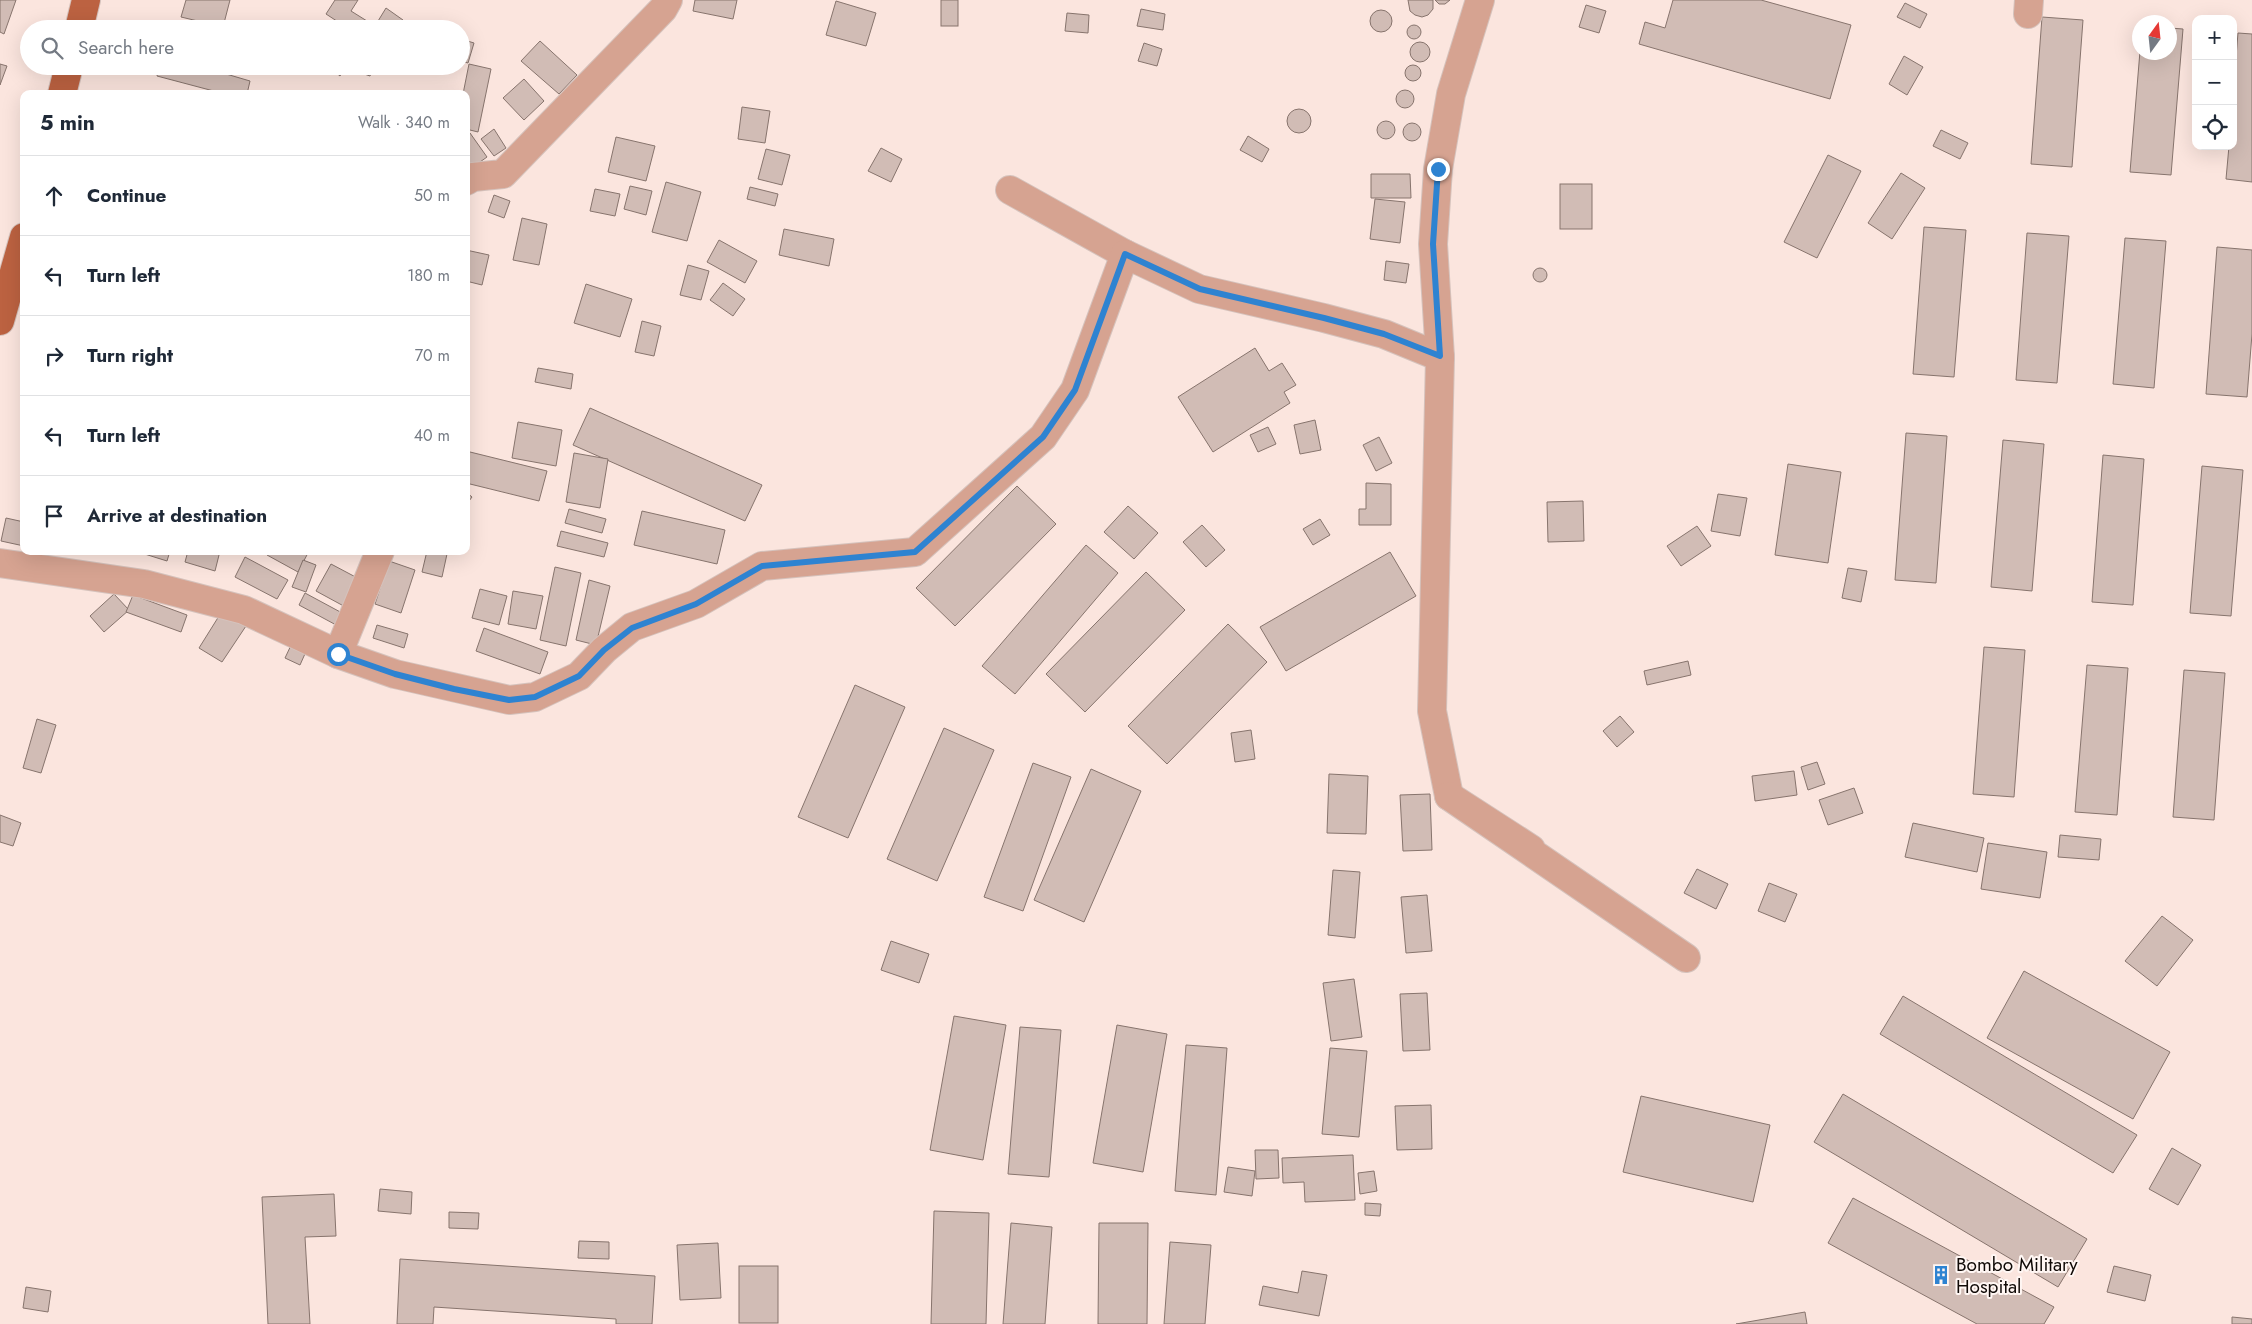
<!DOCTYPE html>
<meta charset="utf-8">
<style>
body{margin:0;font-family:Jost,sans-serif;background:#f2f2f3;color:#1f2937}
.controls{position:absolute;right:15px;top:15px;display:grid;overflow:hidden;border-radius:10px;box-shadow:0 5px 20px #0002}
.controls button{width:45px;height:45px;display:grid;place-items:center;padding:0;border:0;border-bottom:1px solid #e0e1e3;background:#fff;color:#1f2937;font:25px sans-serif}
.compass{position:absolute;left:2132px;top:15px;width:45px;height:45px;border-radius:50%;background:#fff;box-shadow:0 5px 20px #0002;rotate:15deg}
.stop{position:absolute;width:15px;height:15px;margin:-11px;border:4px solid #2e83d1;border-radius:50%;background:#fff}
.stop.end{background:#2e83d1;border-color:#fff;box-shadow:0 1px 5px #0008}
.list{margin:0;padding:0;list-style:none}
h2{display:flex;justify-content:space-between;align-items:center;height:65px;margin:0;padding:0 20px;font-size:21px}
h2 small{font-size:16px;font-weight:400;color:#747a83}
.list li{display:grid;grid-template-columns:32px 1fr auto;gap:15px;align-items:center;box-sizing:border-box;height:80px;padding:0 20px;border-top:1px solid #e0e1e3}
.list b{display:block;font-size:19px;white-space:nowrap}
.list em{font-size:16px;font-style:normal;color:#747a83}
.icon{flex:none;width:28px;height:28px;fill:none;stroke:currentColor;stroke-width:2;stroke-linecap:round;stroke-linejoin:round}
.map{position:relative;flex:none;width:2252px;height:1324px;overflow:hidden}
.search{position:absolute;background:#fff;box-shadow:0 5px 20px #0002;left:20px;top:20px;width:450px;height:55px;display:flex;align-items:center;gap:12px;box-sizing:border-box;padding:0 18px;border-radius:28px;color:#747a83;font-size:19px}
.panel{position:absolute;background:#fff;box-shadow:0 5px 20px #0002;left:20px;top:90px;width:450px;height:465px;border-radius:10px}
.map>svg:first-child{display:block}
.building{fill:#d1bcb5;stroke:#87746d}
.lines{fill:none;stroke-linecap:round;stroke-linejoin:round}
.minor-casing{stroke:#d5c2bc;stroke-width:30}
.primary-casing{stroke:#d5c2bc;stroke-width:30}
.minor{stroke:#d6a391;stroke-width:28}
.primary{stroke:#bc6241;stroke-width:28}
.route{stroke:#2e83d1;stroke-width:6}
.labels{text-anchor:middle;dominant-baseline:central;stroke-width:4;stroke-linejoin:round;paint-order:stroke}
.poi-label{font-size:19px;fill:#100a07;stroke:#fff6f3;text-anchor:start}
</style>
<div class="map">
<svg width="2252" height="1324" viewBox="0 0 2252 1324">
<rect width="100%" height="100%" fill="#fbe5de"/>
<g class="building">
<polygon points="0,0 16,0 4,34 0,32"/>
<polygon points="186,0 230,0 223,27 181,17"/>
<polygon points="335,0 358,0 351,11 375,26 386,8 403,20 397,29 349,29 326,14"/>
<polygon points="695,0 737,0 733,19 693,11"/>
<rect x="941" y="0" width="17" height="26"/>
<polygon points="1408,0 1433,0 1433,9 1428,15 1422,17 1415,15 1410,11"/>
<polygon points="1435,0 1450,0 1445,4 1439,4"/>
<polygon points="1673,0 1761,0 1851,25 1830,99 1639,44 1645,22 1665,28"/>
<polygon points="836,1 876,13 866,46 826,35"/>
<polygon points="1905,3 1927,14 1920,28 1897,17"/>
<polygon points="1586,5 1606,11 1599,33 1579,27"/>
<polygon points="1141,9 1165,14 1163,30 1137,26"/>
<circle cx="1381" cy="21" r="11"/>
<polygon points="1067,13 1089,15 1088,33 1065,31"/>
<polygon points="2042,17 2083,20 2072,167 2031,164"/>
<polygon points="171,22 197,29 169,29"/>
<circle cx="1414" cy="32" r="7"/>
<polygon points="2170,28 2183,29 2171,175 2130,172 2140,51 2170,52"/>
<polygon points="2238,33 2252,34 2252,182 2226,179 2229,146 2233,146 2233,93"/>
<polygon points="461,39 474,43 468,63 461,61"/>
<polygon points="540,41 577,75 559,94 521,61"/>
<circle cx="1420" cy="52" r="10"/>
<polygon points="1144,43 1162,49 1157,66 1138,61"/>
<polygon points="1904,56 1923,67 1907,95 1889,84"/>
<polygon points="0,64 7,66 0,85"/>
<polygon points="469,64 491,69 478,132 466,129 466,94 463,94"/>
<circle cx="1413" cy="73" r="8"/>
<polygon points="159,66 199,66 250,81 247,94 225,94 157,76"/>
<polygon points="328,66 346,66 340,76"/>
<polygon points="351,66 374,66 370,76 350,69"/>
<polygon points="524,79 544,101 524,120 503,98"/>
<circle cx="1405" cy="99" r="9"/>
<polygon points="742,107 770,111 765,143 738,139"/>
<circle cx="1299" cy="121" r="12"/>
<circle cx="1386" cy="130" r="9"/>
<circle cx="1412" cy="132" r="9"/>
<polygon points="494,129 506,148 494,156 481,139"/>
<polygon points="1941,130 1968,143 1960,159 1933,146"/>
<polygon points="470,133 487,157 466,172 466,136"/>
<polygon points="1248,136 1269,149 1262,162 1240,150"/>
<polygon points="616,137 655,146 646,181 608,172"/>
<polygon points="881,148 902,159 891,182 868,171"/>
<polygon points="766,149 790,155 782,185 758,179"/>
<polygon points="1828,155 1861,171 1817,258 1784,242"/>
<polygon points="1901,173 1925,188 1892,239 1868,223"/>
<polygon points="1371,174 1410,174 1411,198 1371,198"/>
<polygon points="666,182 701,192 687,241 652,232"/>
<rect x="1560" y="184" width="32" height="45"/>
<polygon points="630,186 652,191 646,215 624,209"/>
<polygon points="750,187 778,194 775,206 747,199"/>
<polygon points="595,189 620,194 615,216 590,211"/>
<polygon points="494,195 510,201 504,218 488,212"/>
<polygon points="1375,199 1405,202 1400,243 1370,239"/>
<polygon points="522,218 547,224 539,265 513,260"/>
<polygon points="1924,227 1966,230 1954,377 1913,374"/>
<polygon points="784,229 834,239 829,266 779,255"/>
<polygon points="2027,233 2069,236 2057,383 2016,380"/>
<polygon points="2125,238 2166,241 2154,388 2113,384"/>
<polygon points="719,240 757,261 745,283 707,262"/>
<polygon points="2217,247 2252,250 2252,334 2247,397 2206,394"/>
<polygon points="466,250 489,255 482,285 466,281"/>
<polygon points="1386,261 1409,264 1406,283 1384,280"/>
<polygon points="688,265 709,271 701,300 680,295"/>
<circle cx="1540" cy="275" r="7"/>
<polygon points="723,283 745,299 733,316 710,300"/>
<polygon points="586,284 632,299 620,337 574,323"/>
<polygon points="642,321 661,326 654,356 635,352"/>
<polygon points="1255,348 1269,371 1282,363 1296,385 1284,392 1290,403 1213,452 1178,397"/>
<polygon points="538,368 573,374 571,389 535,382"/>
<polygon points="590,408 762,485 745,521 573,445"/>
<polygon points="1315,420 1321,450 1300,454 1294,425"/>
<polygon points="518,422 562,430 556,466 512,458"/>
<polygon points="1268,427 1276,444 1258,452 1250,435"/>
<polygon points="1906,433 1947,436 1936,583 1895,580"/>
<polygon points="1379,437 1392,463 1376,471 1363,445"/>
<polygon points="2003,440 2044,444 2032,591 1991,587"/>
<polygon points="466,451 547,471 539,501 466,483"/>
<polygon points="574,453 608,459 600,508 566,502"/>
<polygon points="2103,455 2144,459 2133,605 2092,602"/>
<polygon points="1788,464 1841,472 1828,563 1775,555"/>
<polygon points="2202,466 2243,470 2231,616 2190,613"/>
<polygon points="1366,483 1391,484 1391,525 1359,525 1359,509 1366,509"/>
<polygon points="1017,486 1056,524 955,626 916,588"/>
<polygon points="466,492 472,497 466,505"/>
<polygon points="1718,494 1747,498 1740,536 1711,531"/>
<polygon points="1583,501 1584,541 1548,542 1547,502"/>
<polygon points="1128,506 1158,533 1134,559 1104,532"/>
<polygon points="569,509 606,519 602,533 565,523"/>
<polygon points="642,511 725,530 717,564 634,545"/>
<polygon points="6,518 24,522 24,546 1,541"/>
<polygon points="1320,519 1330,535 1313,545 1303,529"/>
<polygon points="1202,525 1225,550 1206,567 1183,542"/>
<polygon points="1697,526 1711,546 1681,566 1667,546"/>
<polygon points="561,531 608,543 604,557 557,546"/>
<polygon points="1086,545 1118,573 1015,694 982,666"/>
<polygon points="135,551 170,551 167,561"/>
<polygon points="188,551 220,551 215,571 185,562"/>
<polygon points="270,551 309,551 298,572 267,555"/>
<polygon points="427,551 447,554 442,577 422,572"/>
<polygon points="1390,552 1416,596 1286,671 1260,627"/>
<polygon points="245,557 288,580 277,599 235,577"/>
<polygon points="303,560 316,565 306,592 292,587"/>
<polygon points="389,561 415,570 401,613 375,604"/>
<polygon points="331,564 365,582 351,610 316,591"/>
<polygon points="555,567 581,573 566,646 540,640"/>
<polygon points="1848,568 1867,571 1861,602 1842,598"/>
<polygon points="1146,572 1185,610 1085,712 1046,674"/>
<polygon points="589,580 610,586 596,645 576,640"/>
<polygon points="480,589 507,596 499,625 472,618"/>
<polygon points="513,591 543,596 536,629 508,624"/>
<polygon points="305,593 357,621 351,633 299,605"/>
<polygon points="114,594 129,610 104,632 90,616"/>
<polygon points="133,595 187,615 181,632 126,612"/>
<polygon points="224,608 248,623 222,662 199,648"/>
<polygon points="1228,624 1267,662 1167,764 1128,726"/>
<polygon points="377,625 408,634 404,648 373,638"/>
<polygon points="484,628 548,652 540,674 476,651"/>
<polygon points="293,641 308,647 300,665 285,658"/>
<polygon points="1984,647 2025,650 2014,797 1973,794"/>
<polygon points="1688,661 1691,675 1647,685 1644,671"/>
<polygon points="2087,665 2128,668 2117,815 2075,812"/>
<polygon points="2184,670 2225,673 2214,820 2173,817"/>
<polygon points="855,685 905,707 848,838 798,817"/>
<polygon points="1620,716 1634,732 1617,747 1603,731"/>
<polygon points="37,719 56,725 41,773 23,768"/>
<polygon points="944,728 994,750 937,881 887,859"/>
<polygon points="1251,730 1255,759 1235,762 1231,733"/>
<polygon points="1817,762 1825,784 1808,790 1801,767"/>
<polygon points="1033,763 1071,777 1023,911 984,897"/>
<polygon points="1091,769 1141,791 1084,922 1034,900"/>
<polygon points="1794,771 1797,795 1755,801 1752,776"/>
<polygon points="1329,774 1368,776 1366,834 1327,833"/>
<polygon points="1854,788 1863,813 1828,825 1819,800"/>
<polygon points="1430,794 1432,850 1403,851 1400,795"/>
<polygon points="0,815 21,823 13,846 0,842"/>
<polygon points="1913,823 1984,838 1977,872 1905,857"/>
<polygon points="2060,835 2101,839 2099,860 2058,857"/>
<polygon points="1988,843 2047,852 2040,898 1981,889"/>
<polygon points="1697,869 1728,884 1716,909 1684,893"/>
<polygon points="1333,870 1360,872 1355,938 1328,935"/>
<polygon points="1769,883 1797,894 1785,922 1758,911"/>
<polygon points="1427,895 1432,951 1406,953 1401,897"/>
<polygon points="2162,916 2193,940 2157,986 2125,961"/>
<polygon points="891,941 929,954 919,983 881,970"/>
<polygon points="2024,971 2170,1052 2133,1119 1987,1038"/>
<polygon points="1354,979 1362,1037 1331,1041 1323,983"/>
<polygon points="1427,993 1430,1050 1403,1051 1400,994"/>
<polygon points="1903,996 2137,1135 2113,1173 1880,1034"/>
<polygon points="954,1016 1006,1025 983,1160 930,1150"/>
<polygon points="1117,1025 1167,1034 1143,1172 1093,1163"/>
<polygon points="1020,1027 1061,1030 1049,1177 1008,1174"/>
<polygon points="1186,1045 1227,1048 1216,1195 1175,1191"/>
<polygon points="1330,1048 1367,1051 1359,1137 1322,1134"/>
<polygon points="1843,1094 2087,1239 2058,1287 1814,1142"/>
<polygon points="1641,1096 1770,1125 1753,1202 1623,1172"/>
<polygon points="1431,1105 1432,1149 1397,1150 1395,1106"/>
<polygon points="2172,1148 2201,1165 2178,1205 2149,1189"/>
<polygon points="1255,1150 1278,1150 1279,1178 1256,1179"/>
<polygon points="1353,1155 1355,1200 1305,1202 1304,1182 1283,1183 1282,1158"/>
<polygon points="1228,1167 1255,1171 1252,1196 1224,1192"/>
<polygon points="1374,1171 1377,1191 1360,1194 1358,1173"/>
<polygon points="380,1189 412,1192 411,1214 378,1211"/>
<polygon points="334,1194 336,1236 305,1237 310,1324 268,1324 262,1197"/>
<polygon points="1853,1198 2054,1307 2044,1324 1977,1324 1828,1243"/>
<polygon points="1365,1203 1381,1204 1380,1216 1365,1215"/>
<polygon points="934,1211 989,1213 986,1324 931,1324"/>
<polygon points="449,1212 479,1213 478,1229 449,1228"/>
<polygon points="1011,1223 1052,1227 1045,1324 1003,1324"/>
<polygon points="1099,1223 1148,1223 1147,1324 1098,1324"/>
<polygon points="579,1241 609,1242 609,1259 578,1258"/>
<polygon points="1170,1242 1211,1245 1205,1324 1164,1324"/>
<polygon points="718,1243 721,1298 680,1300 677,1245"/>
<polygon points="400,1259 655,1276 652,1324 616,1324 616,1319 434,1307 433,1324 397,1324"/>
<rect x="739" y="1266" width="39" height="57"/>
<polygon points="2114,1266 2151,1275 2145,1301 2107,1292"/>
<polygon points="1302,1271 1327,1275 1319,1316 1259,1305 1263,1286 1298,1293"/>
<polygon points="26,1287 51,1291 48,1312 23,1308"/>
<polygon points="1805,1312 1807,1324 1736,1324"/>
<polygon points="2232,1317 2252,1319 2252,1324 2232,1324"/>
</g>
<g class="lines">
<g class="minor-casing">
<g id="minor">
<polyline points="2028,14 2029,0"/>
<polyline points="466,181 473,177 503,174 663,9 668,0"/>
<polyline points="1010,190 1125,254 1199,289 1324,318 1384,334 1440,357"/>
<polyline points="0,563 144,584 244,610 338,654 395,674 509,700 535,697 579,676 604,650 632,627 696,604 762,566 915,552 1043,437 1075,390 1125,254"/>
<polyline points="338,654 380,551"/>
<polyline points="1449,796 1432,711 1440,357 1433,244 1438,169 1451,94 1480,0"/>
<polyline points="1531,849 1449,796 1686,958"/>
</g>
</g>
<g class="primary-casing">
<g id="primary">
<polyline points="79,29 86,0"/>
<polyline points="62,94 69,66"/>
<polyline points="0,321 24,237"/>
</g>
</g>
<use href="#minor" class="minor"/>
<use href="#primary" class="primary"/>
</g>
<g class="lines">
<polyline class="route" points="338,654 395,674 454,689 509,700 535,697 579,676 604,650 632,628 696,604 762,566 915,552 1043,437 1075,390 1125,254 1200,289 1324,318 1384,334 1440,356 1433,244 1438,169"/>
</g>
<defs>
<g id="building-bare" transform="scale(1.5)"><path d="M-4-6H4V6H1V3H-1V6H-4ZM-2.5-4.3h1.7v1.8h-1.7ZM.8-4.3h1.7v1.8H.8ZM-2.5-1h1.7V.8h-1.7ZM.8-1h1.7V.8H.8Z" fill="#2e83d1" stroke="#fff6f3" stroke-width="2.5" paint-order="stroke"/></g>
</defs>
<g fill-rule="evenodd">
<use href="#building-bare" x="1941" y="1275"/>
</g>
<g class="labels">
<g class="poi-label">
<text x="1956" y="1264">Bombo Military<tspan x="1956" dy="22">Hospital</tspan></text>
</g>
</g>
</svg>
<div class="controls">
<button>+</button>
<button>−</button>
<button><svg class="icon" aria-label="locate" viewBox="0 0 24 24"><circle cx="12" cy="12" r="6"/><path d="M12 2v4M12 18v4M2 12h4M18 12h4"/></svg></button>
</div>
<svg class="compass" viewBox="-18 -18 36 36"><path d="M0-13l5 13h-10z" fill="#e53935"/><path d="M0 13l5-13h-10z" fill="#747a83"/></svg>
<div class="stop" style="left:338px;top:654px"></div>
<div class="stop end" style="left:1438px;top:169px"></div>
<div class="search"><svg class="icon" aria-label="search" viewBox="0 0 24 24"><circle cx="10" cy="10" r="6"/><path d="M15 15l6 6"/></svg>Search here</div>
<section class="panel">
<h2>5 min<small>Walk · 340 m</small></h2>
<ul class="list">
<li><svg class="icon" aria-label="ahead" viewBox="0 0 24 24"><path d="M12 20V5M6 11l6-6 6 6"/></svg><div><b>Continue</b></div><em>50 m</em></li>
<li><svg class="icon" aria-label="left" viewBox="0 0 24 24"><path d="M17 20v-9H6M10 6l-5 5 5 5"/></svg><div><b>Turn left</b></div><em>180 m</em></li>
<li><svg class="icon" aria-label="right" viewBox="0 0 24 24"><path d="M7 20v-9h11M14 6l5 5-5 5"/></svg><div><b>Turn right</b></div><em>70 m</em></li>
<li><svg class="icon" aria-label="left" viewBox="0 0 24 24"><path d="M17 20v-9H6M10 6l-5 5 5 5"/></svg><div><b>Turn left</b></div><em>40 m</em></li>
<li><svg class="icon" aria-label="arrive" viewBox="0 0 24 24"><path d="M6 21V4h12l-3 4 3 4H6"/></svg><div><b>Arrive at destination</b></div></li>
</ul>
</section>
</div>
